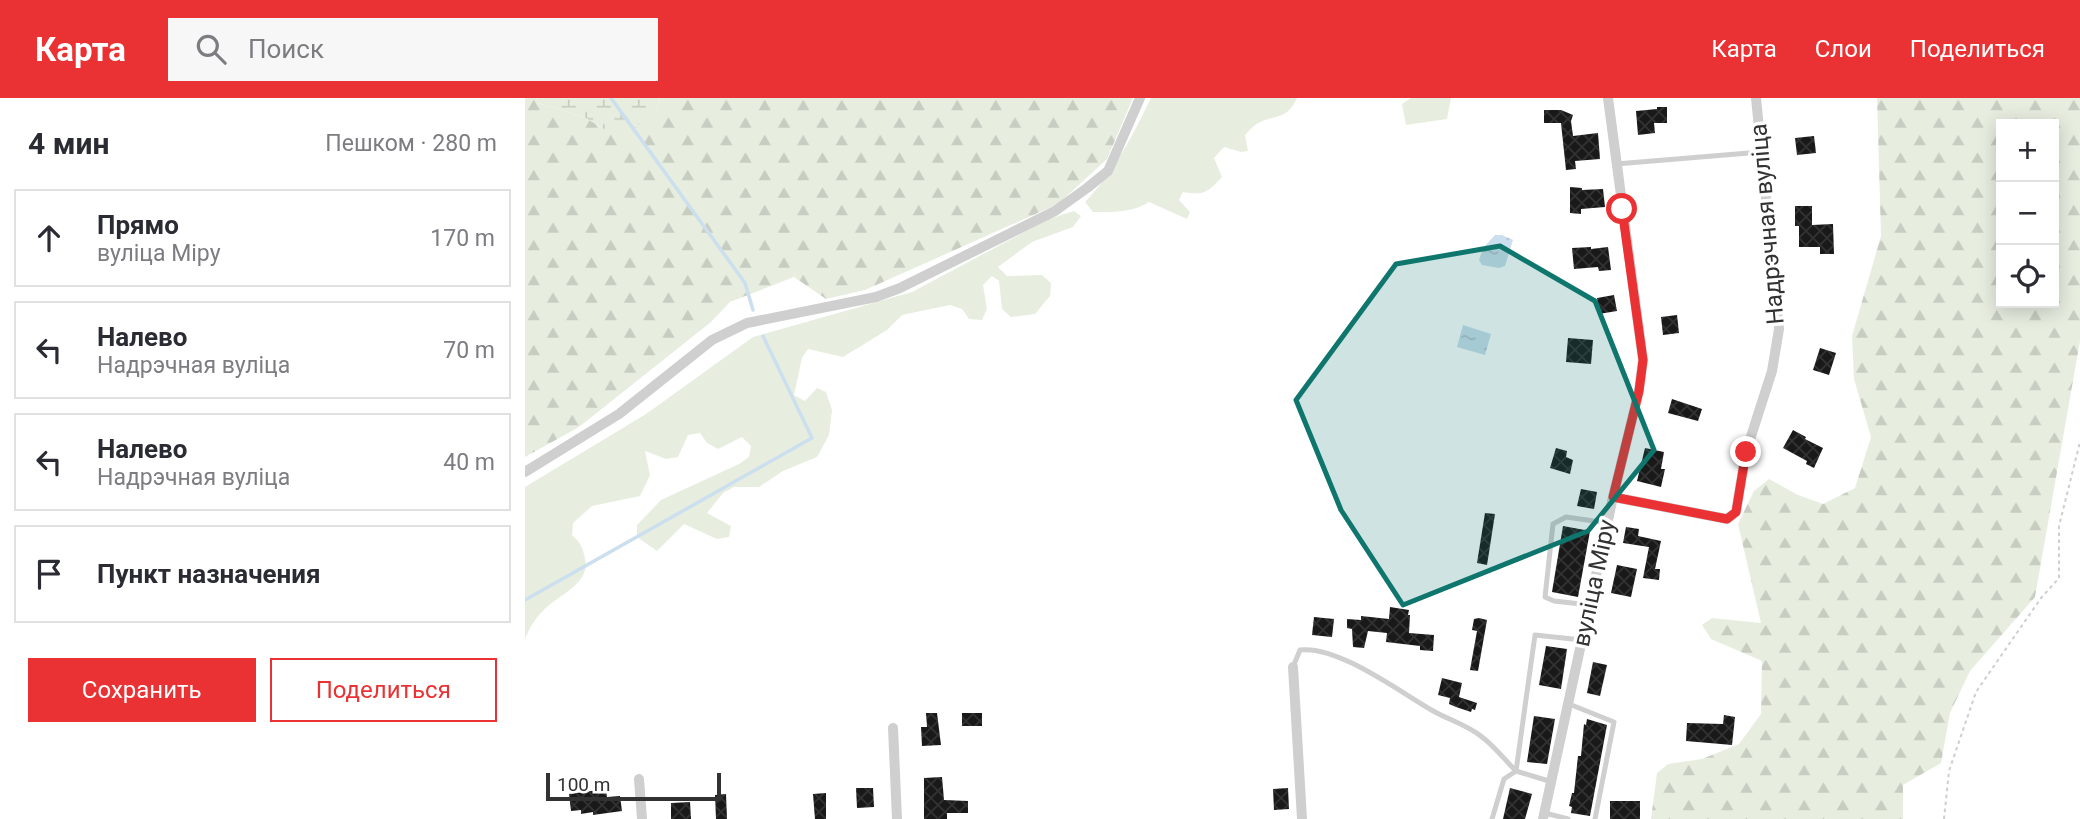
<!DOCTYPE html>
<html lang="ru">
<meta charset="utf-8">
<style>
body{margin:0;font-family:Roboto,sans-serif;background:#f7f7f7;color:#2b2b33}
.controls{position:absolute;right:21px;top:21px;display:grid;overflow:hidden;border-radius:0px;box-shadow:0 4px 18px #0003}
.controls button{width:63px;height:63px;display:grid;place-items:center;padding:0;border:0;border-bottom:2px solid #e1e1e2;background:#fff;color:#2b2b33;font:35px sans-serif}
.scale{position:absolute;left:21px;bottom:18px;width:175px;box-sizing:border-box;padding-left:7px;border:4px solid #323232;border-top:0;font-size:19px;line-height:24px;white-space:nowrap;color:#323232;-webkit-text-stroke:5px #fff;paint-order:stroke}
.stop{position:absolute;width:21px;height:21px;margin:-16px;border:5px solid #ea3234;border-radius:50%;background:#fff}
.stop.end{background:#ea3234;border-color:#fff;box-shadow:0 2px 7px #0008}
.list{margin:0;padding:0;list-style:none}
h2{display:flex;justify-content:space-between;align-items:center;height:91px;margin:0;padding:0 28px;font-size:30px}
h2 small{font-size:23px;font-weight:400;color:#7c7c81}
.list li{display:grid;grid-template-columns:46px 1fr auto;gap:21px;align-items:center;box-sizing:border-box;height:98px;margin:0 14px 14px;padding:0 14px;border:2px solid #e1e1e2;border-radius:0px}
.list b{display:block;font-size:26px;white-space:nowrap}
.list p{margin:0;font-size:23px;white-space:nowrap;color:#7c7c81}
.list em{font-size:23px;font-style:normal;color:#7c7c81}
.actions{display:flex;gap:14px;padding:21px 28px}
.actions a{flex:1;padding:16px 0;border:2px solid #ea3234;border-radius:0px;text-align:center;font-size:24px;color:#ea3234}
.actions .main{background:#ea3234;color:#fff}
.icon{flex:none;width:38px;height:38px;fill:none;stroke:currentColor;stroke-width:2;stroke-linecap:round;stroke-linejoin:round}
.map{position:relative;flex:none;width:1555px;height:721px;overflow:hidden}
header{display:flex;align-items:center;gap:42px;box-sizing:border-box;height:98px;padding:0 35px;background:#ea3234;color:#fff}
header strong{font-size:33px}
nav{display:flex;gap:38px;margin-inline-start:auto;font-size:24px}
.search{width:490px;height:63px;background:#f7f7f7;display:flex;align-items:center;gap:18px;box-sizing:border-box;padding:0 24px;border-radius:0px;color:#7c7c81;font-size:26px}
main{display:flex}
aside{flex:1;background:#fff}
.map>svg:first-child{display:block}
.grass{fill:#e7eee0}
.forest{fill:url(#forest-firs);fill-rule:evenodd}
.wetland{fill:url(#wetland-marsh)}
.water{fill:url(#water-ripples)}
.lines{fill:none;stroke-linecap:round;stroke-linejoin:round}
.stream{stroke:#ccdfee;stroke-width:3.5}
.building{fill:url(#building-cross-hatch)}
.path{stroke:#cfcfcf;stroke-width:2;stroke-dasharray:3.5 3.5;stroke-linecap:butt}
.service{stroke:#cfcfcf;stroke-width:5}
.minor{stroke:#cfcfcf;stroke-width:10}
.route{stroke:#ea3234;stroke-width:9}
.marked{fill:#0f766e;fill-opacity:0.2;stroke:#0f766e;stroke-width:5;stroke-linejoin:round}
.labels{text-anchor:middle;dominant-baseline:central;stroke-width:7;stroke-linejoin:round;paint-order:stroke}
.street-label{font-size:24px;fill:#323232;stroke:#fff}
</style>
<header>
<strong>Карта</strong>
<div class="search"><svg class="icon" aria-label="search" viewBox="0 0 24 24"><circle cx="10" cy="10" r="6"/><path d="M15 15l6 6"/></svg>Поиск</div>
<nav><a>Карта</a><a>Слои</a><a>Поделиться</a></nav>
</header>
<main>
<aside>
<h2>4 мин<small>Пешком · 280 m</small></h2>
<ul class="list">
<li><svg class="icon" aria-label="ahead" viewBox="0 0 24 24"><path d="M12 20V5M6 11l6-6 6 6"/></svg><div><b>Прямо</b><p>вуліца Міру</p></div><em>170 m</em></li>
<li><svg class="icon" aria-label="left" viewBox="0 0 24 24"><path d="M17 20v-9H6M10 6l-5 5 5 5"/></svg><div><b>Налево</b><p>Надрэчная вуліца</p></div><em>70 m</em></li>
<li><svg class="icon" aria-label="left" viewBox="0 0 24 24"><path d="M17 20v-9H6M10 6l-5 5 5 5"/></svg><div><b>Налево</b><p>Надрэчная вуліца</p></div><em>40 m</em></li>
<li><svg class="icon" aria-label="arrive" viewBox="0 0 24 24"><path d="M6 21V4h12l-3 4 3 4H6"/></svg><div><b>Пункт назначения</b></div></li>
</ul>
<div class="actions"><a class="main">Сохранить</a><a>Поделиться</a></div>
</aside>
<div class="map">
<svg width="1555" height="721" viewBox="0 0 1555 721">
<defs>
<pattern id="forest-firs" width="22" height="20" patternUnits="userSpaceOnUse" patternTransform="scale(1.75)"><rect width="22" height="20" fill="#e7eee0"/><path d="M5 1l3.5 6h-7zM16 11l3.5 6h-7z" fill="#c7cdc1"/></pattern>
<pattern id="wetland-marsh" width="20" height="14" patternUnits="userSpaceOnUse" patternTransform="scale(1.75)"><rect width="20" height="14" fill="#e7eee0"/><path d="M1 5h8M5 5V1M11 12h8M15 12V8" fill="none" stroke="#c7cdc1"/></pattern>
<pattern id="water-ripples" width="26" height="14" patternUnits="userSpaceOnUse" patternTransform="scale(1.75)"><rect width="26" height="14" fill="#ccdfee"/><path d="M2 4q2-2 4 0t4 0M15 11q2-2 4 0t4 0" fill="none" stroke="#b0c0cd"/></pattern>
<pattern id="building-cross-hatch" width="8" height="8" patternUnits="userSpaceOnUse" patternTransform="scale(1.75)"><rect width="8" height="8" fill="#191919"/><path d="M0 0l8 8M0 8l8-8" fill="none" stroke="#323232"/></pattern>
</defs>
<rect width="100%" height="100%" fill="#fff"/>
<g class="grass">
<path d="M 626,0 L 772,0 C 762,22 752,16 733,25 C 729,27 724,33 720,37 L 723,53 L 716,54 L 699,49 L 689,60 L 697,79 C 683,94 679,98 658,94 L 654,102 L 665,114 L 662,121 L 624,104 C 607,115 588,114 568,114 L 560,104 C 589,74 608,37 626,0 Z"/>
<polygon points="886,0 926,0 922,21 881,27 877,6"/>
<path d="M 549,113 L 556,118 L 548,129 L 507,144 L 473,169 L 482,178 L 517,177 L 526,185 L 525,198 L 510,216 L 486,219 L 477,211 L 474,183 L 467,178 L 458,187 L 462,211 L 457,222 L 444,221 L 437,211 L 425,207 L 377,217 L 362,232 L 318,259 L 283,251 L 277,260 L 269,297 L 280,303 L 292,290 L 301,294 L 307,312 L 304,337 L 292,359 L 258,373 L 234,389 L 209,389 L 198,395 L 182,415 L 206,428 L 204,439 L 192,441 L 159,426 L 132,453 L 112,439 L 112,427 L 136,402 L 214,366 L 224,359 L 226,348 L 217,339 L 193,351 L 182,345 L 175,335 L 163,337 L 153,359 L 141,361 L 120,353 L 125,377 L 115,398 L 67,408 L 48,425 L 47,437 C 56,445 58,450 60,461 C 66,486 32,497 18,513 C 10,520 4,531 0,541 L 0,389 L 121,316 L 228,239 L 387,194 L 524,121 Z"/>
</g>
<g class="forest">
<polygon points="0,0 11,0 13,5 59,19 79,31 131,13 135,0 608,0 582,61 533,106 340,192 301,201 269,179 205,204 186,224 54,329 0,359"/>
<path d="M 1352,0 L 1555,0 L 1555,243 L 1510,499 L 1445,573 L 1425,615 L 1416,665 L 1378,687 L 1378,721 L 1126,721 L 1132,675 L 1143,666 L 1177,661 L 1214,646 L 1236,616 L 1237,563 L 1186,541 L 1177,527 L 1187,520 L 1236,525 L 1213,426 L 1229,393 L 1244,381 L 1273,397 L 1298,406 L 1330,390 L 1346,339 L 1329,281 L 1327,238 L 1356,138 ZM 1529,26 L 1529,205 L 1476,205 L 1476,26 Z"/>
</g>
<polygon class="wetland" points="11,0 135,0 131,13 103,35 79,31 59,19 13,5"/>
<g class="water">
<polygon points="970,137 977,137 988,142 980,168 974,170 957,167 954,162 958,150"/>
<polygon points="938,227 966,236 960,257 932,249"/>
</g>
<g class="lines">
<g class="stream">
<polyline points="86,0 220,185 228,212"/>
<polyline points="0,502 287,340 238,238"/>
</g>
</g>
<g class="building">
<polygon points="1132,9 1142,9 1142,25 1129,25 1130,35 1113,37 1111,13 1132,11"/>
<polygon points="1019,12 1036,12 1048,17 1046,23 1048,38 1073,35 1075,61 1050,63 1051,71 1041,72 1036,25 1019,25"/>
<polygon points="1289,38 1291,55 1272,57 1270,40"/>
<polygon points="1045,89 1057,90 1057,92 1078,91 1080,109 1056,111 1056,116 1045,115"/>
<polygon points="1270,108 1287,108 1287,127 1308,126 1309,156 1295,156 1295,149 1274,149 1274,128 1270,128"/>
<polygon points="1066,149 1066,151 1083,149 1086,172 1074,173 1073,169 1049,171 1047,150"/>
<polygon points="1089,197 1092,213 1074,216 1072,200"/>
<polygon points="1152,217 1154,235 1138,237 1136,219"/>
<polygon points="1043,240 1068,242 1066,266 1041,264"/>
<polygon points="1295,250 1311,255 1304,277 1288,272"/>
<polygon points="1147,301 1177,311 1173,323 1143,315"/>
<polygon points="1268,332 1281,339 1280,341 1298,350 1289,370 1281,366 1282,363 1258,350"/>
<polygon points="1031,350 1042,353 1041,359 1048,362 1045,376 1025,370"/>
<polygon points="1120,350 1139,354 1136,371 1140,371 1136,389 1112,383"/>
<polygon points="1056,391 1072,394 1069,411 1052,408"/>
<polygon points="960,415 970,416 962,467 952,465"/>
<polygon points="1038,428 1065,433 1053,499 1027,494"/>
<polygon points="1101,429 1114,431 1113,438 1136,443 1130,471 1135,471 1134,482 1118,480 1124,449 1098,445"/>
<polygon points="1092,467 1112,471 1106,499 1086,495"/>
<polygon points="865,509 884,512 883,517 885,517 884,535 909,537 908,553 895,552 895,548 861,544 862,535 843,533 839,550 828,549 827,531 822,530 822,521 836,522 836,518 864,521"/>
<polygon points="789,519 809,521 807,539 787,537"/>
<polygon points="954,520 962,522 953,573 945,572 952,533 947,532 949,521"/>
<polygon points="1021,548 1042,551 1036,591 1014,587"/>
<polygon points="1068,564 1082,567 1075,598 1062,595"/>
<polygon points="917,580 937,585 934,599 952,605 950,612 947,611 946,614 931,609 924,606 925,600 913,597"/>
<polygon points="401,615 412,615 416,647 397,648 396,629 402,629"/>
<rect x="437" y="615" width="20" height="13"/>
<polygon points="1199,617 1210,619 1207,647 1161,643 1162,625 1198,626"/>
<polygon points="1009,618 1030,621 1022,666 1002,664"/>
<polygon points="1062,621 1082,627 1065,718 1046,715 1047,709 1044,708 1047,695 1049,695 1053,658 1056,658 1059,626 1061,627"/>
<polygon points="417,679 419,702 443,703 443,715 422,715 422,721 399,721 399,680"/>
<polygon points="331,690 348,690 349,709 332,710"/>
<polygon points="763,690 764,711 749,712 748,691"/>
<polygon points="985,690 1007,696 1000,721 978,721"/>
<polygon points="81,691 82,699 95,698 97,713 68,717 68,714 56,716 56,712 46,713 44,696"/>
<polygon points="301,695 301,721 290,721 288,696"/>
<polygon points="201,696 202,721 191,721 190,697"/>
<rect x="1085" y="703" width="30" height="18"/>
<polygon points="165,704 166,721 146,721 146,705"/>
</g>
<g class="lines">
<polyline class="path" points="1419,721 1424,673 1451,594 1516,500 1534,480 1534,428 1555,344"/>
<g class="service">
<polyline points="1091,66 1236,54"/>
<polyline points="1065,507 1029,503 1020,499 1028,426 1041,419 1083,425"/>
<path d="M 768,569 L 775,552 C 813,547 876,595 910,614 C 925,622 944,628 957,639 C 969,648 980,662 991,673"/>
<polyline points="1044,606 1089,624 1070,721"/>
<polyline points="991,673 1010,537 1057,542"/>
<polyline points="1020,715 1043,721"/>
<polyline points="967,721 979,681 991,673 1027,684"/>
</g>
<g class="minor">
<polyline points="0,374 94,316 187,242 222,225 351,199 375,190 530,113 562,90 583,73 615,0"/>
<polyline points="1088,399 1202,421 1211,414 1221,354 1247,273 1254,231 1231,0"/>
<polyline points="768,569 777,721"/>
<polyline points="368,630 372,721"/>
<polyline points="114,681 117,721"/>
<polyline points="1018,721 1088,399 1114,293 1118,262 1083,0"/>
</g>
</g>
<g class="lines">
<polyline class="route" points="1097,111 1118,262 1114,293 1088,399 1202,421 1211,414 1221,354"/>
</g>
<path class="marked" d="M 975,148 L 1070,203 L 1129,352 L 1063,433 L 878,507 L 816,412 L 771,302 L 871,166 Z"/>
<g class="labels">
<g class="street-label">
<text transform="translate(1242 126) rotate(-95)">Надрэчная вуліца</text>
<text transform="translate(1069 485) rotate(-78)">вуліца Міру</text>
</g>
</g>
</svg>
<div class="controls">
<button>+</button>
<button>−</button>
<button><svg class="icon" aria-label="locate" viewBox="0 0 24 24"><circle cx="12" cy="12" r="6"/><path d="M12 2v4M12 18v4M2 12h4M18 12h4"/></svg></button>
</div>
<div class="scale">100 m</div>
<div class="stop" style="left:1097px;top:111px"></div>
<div class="stop end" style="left:1221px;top:354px"></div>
</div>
</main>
